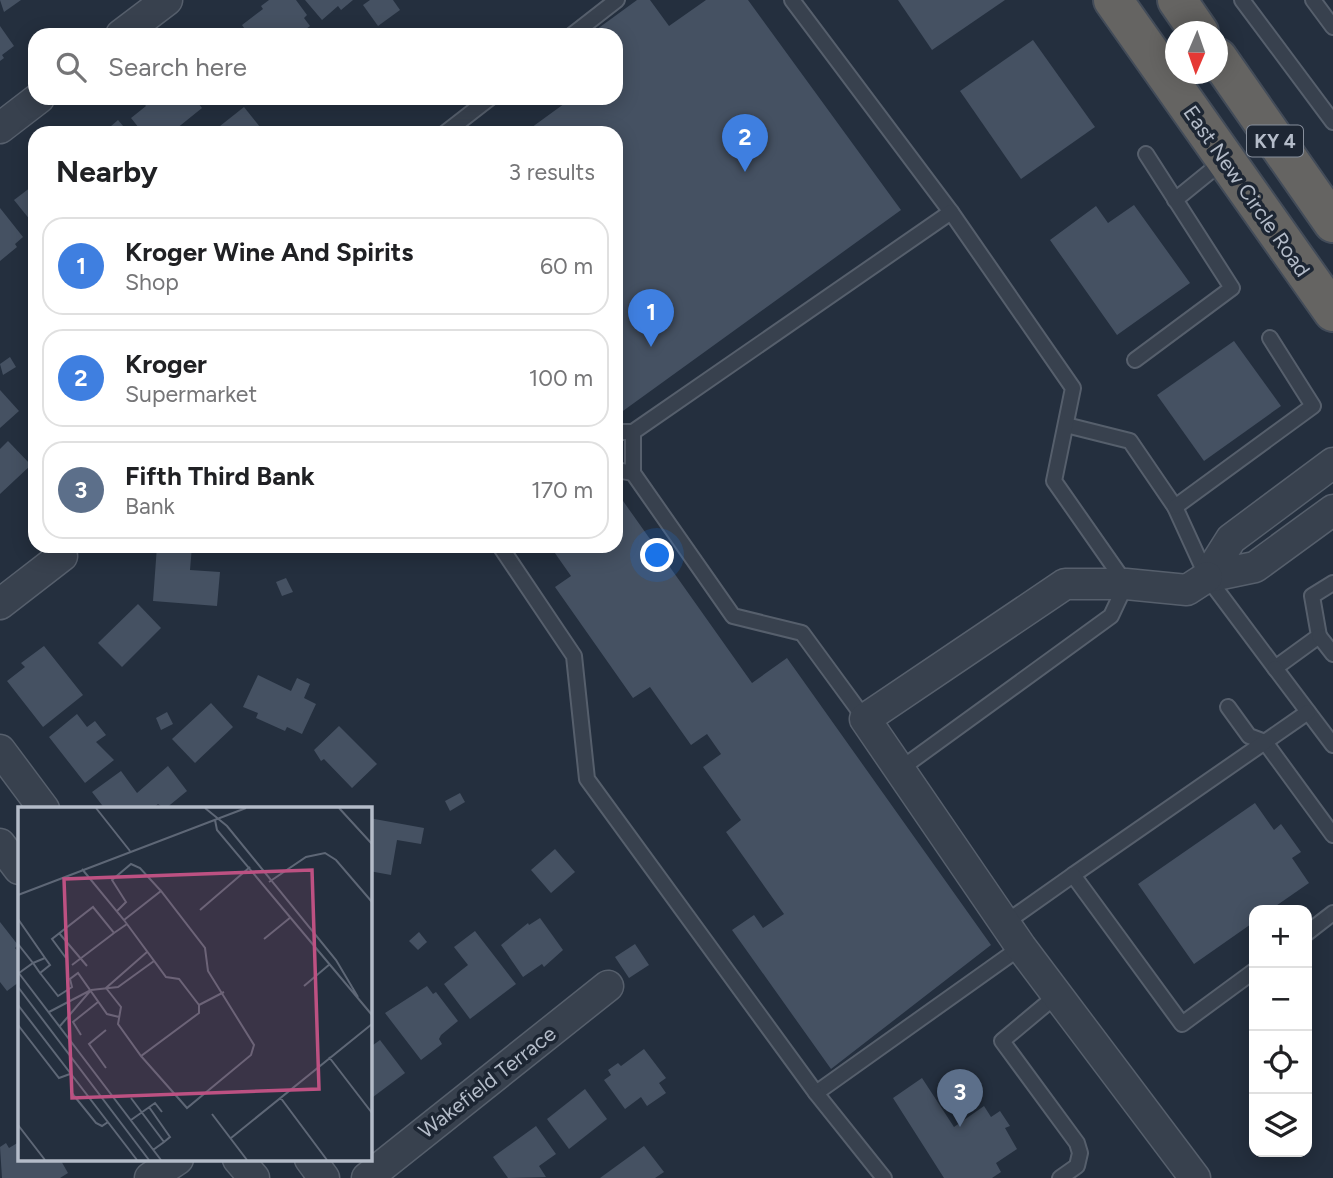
<!DOCTYPE html>
<meta charset="utf-8">
<style>
body{margin:0;font-family:Figtree,sans-serif;background:#f6f6f6;color:#202124}
.controls{position:absolute;right:21px;bottom:21px;display:grid;overflow:hidden;border-radius:14px;box-shadow:0 4px 18px #0003}
.controls button{width:63px;height:63px;display:grid;place-items:center;padding:0;border:0;border-bottom:2px solid #e0e0e0;background:#fff;color:#202124;font:35px sans-serif}
.compass{position:absolute;left:1165px;top:21px;width:63px;height:63px;border-radius:50%;background:#fff;box-shadow:0 4px 18px #0003;rotate:182deg}
.you{position:absolute;left:658px;top:556px;width:24px;height:24px;margin:-18px;border:5px solid #fff;border-radius:50%;background:#1a73e8;box-shadow:0 0 0 10px #1a73e833}
.badge{display:grid;place-items:center;width:46px;height:46px;border-radius:50%;background:#111827;color:#fff;font-size:23px;font-weight:700}
.pin{position:absolute;translate:-50% -58px;filter:drop-shadow(0 2px 4px #0008)}
.pin::after{content:'';position:absolute;top:37px;width:24px;height:21px;background:inherit;clip-path:polygon(0 0,100% 0,50% 100%)}
.list{margin:0;padding:0;list-style:none}
h2{display:flex;justify-content:space-between;align-items:center;height:91px;margin:0;padding:0 28px;font-size:30px}
h2 small{font-size:23px;font-weight:400;color:#757577}
.list li{display:grid;grid-template-columns:46px 1fr auto;gap:21px;align-items:center;box-sizing:border-box;height:98px;margin:0 14px 14px;padding:0 14px;border:2px solid #e0e0e0;border-radius:21px}
.list b{display:block;font-size:26px;white-space:nowrap}
.list p{margin:0;font-size:23px;white-space:nowrap;color:#757577}
.list em{font-size:23px;font-style:normal;color:#757577}
.icon{flex:none;width:38px;height:38px;fill:none;stroke:currentColor;stroke-width:2;stroke-linecap:round;stroke-linejoin:round}
.map{position:relative;flex:none;width:1333px;height:1178px;overflow:hidden}
.search{position:absolute;background:#fff;box-shadow:0 4px 18px #0003;left:28px;top:28px;width:595px;height:77px;display:flex;align-items:center;gap:18px;box-sizing:border-box;padding:0 24px;border-radius:21px;color:#757577;font-size:26px}
.panel{position:absolute;background:#fff;box-shadow:0 4px 18px #0003;left:28px;top:126px;width:595px;height:427px;border-radius:21px}
.map>svg:first-child{display:block}
.building{fill:#455162}
.lines{fill:none;stroke-linecap:round;stroke-linejoin:round}
.service-casing{stroke:#565f6c;stroke-width:18}
.minor-casing{stroke:#565f6c;stroke-width:33}
.trunk-casing{stroke:#434c59;stroke-width:42}
.service{stroke:#38414e;stroke-width:14}
.minor{stroke:#38414e;stroke-width:30}
.trunk{stroke:#656462;stroke-width:38}
.labels{text-anchor:middle;dominant-baseline:central;stroke-width:7;stroke-linejoin:round;paint-order:stroke}
.shield{fill:#1d2633;stroke:#878f9c;stroke-width:2}
.shield-label{font-size:19px;font-weight:bold;fill:#b4bcc9}
.street-label{font-size:21px;fill:#b4bcc9;stroke:#1d2633}
.inset-road{fill:none;stroke:#5e6776;stroke-width:2}
.view{fill:#bd5182;fill-opacity:0.15;stroke:#bd5182;stroke-width:3.5}
.inset-edge{fill:none;stroke:#b4bcc9;stroke-width:3.5}
</style>
<div class="map">
<svg width="1333" height="1178" viewBox="0 0 1333 1178">
<rect width="100%" height="100%" fill="#242f3e"/>
<g class="building">
<polygon points="0,0 21,0 4,12"/>
<polygon points="269,0 296,0 307,15 304,18 310,26 298,35 291,29 283,35 249,35 242,25 263,9 261,6"/>
<polygon points="305,0 353,0 341,10 338,6 322,20"/>
<polygon points="370,0 393,0 400,10 378,26 363,5"/>
<polygon points="637,0 650,0 669,26 706,0 748,0 901,210 616,416 616,133 524,133 572,98 616,98 616,35 589,35"/>
<polygon points="898,0 1005,0 932,50"/>
<polygon points="0,26 14,46 2,55 4,58 0,61"/>
<polygon points="1033,40 1095,127 1021,179 960,91"/>
<polygon points="143,98 194,98 202,108 171,133 143,133 131,118 146,106 141,100"/>
<polygon points="244,107 264,132 262,133 225,133 220,126"/>
<polygon points="118,120 129,133 103,133"/>
<polygon points="35,184 35,226 14,200"/>
<polygon points="1134,205 1190,283 1117,335 1050,240 1096,206 1108,223"/>
<polygon points="0,208 23,237 15,244 17,247 0,261"/>
<polygon points="1234,341 1281,406 1204,461 1157,395"/>
<polygon points="10,357 16,367 3,375 0,364"/>
<polygon points="0,390 19,411 0,428"/>
<polygon points="8,441 31,465 0,494 0,449"/>
<polygon points="616,491 752,683 787,658 991,945 831,1069 732,930 754,915 763,928 784,914 726,832 741,820 703,767 721,754 707,734 691,745 650,687 633,698 555,587 571,576 550,546 616,546"/>
<polygon points="157,546 192,546 190,570 220,572 217,606 153,601"/>
<polygon points="286,578 293,592 282,596 276,582"/>
<polygon points="138,604 161,628 122,667 98,643"/>
<polygon points="44,646 83,695 43,727 7,681 25,667 21,663"/>
<polygon points="258,675 291,691 297,678 310,684 304,698 316,704 302,734 287,727 285,731 256,718 258,713 243,707"/>
<polygon points="211,703 233,727 195,763 172,739"/>
<polygon points="167,712 173,724 161,730 156,718"/>
<polygon points="77,714 87,727 95,721 106,735 96,742 114,760 85,783 49,737"/>
<polygon points="339,726 377,764 352,788 324,759 321,761 314,750"/>
<polygon points="168,766 187,791 165,809 158,804 152,809 105,809 92,792 121,771 137,793"/>
<polygon points="460,793 465,802 450,811 445,801"/>
<polygon points="1255,803 1274,830 1281,824 1301,852 1292,858 1309,883 1270,910 1254,910 1254,922 1194,964 1138,884"/>
<polygon points="369,818 424,828 421,844 397,840 391,875 369,871"/>
<polygon points="555,849 575,872 551,893 531,870"/>
<polygon points="540,918 563,950 544,967 542,964 523,977 501,945 528,923 529,925"/>
<polygon points="0,922 18,945 15,948 19,953 19,982 7,991 0,982"/>
<polygon points="475,931 516,984 470,1019 444,984 468,965 454,947"/>
<polygon points="419,932 427,942 418,950 409,941"/>
<polygon points="635,944 649,965 629,978 615,957"/>
<polygon points="427,986 433,994 436,992 458,1021 441,1035 439,1039 442,1044 421,1060 385,1013"/>
<polygon points="380,1040 405,1073 369,1100 369,1048"/>
<polygon points="644,1049 666,1078 659,1083 666,1093 647,1106 641,1097 625,1109 604,1080 611,1075 608,1070 618,1063 621,1066"/>
<polygon points="922,1078 954,1127 984,1106 991,1117 1000,1111 1010,1126 1005,1128 1017,1149 996,1163 1001,1172 992,1178 944,1178 893,1098"/>
<polygon points="585,1089 607,1119 569,1149 547,1119"/>
<polygon points="536,1126 556,1154 539,1166 546,1177 508,1178 493,1157"/>
<polygon points="19,1142 19,1159 60,1159 68,1173 60,1178 2,1178 0,1147 6,1143 9,1148"/>
<polygon points="644,1146 664,1172 655,1178 600,1178"/>
</g>
<g class="lines">
<g class="service-casing">
<g id="service">
<polyline points="792,0 951,212"/>
<polyline points="1242,0 1333,122"/>
<polyline points="1313,0 1333,27"/>
<polyline points="572,35 617,0"/>
<polyline points="445,133 490,98"/>
<polyline points="1175,200 1223,161"/>
<polyline points="1135,360 1232,288 1146,154"/>
<polyline points="1066,425 1130,441 1175,507 1207,577 1275,668 1319,636 1312,596 1333,583"/>
<polyline points="616,432 633,432"/>
<polyline points="616,470 633,473"/>
<polyline points="1175,507 1313,406 1270,338"/>
<polyline points="500,546 574,656 587,779 816,1093 1021,947"/>
<polyline points="1319,636 1333,654"/>
<polyline points="1275,668 1333,745"/>
<polyline points="1228,707 1249,736 1265,742 1333,835"/>
<polyline points="865,719 802,633 733,616 633,473 633,432 951,212 1073,388 1054,481 1126,584 1111,616 899,770"/>
<polyline points="1073,875 1308,712"/>
<polyline points="1005,923 1073,875 1182,1024 1254,971"/>
<polyline points="1307,933 1333,913"/>
<polyline points="1057,995 1002,1041 1077,1143 1080,1153 1077,1166 1060,1178"/>
<polyline points="816,1093 884,1178"/>
</g>
</g>
<g class="minor-casing">
<g id="minor">
<polyline points="121,35 167,0"/>
<polyline points="0,128 39,98"/>
<polyline points="1333,463 1231,539 1207,577 1255,567 1333,510"/>
<polyline points="0,604 62,556"/>
<polyline points="0,750 44,809"/>
<polyline points="0,844 19,869"/>
<polyline points="238,1159 254,1178"/>
<polyline points="310,1159 324,1178"/>
<polyline points="150,1178 178,1159"/>
<polyline points="367,1178 608,986"/>
<polyline points="1195,1178 1021,947 865,719 1065,584 1126,584 1187,590 1207,577"/>
</g>
</g>
<g class="trunk-casing">
<g id="trunk">
<polyline points="1113,0 1333,312"/>
<polyline points="1177,0 1199,32"/>
<polyline points="1218,58 1333,223"/>
</g>
</g>
<use href="#service" class="service"/>
<use href="#minor" class="minor"/>
<use href="#trunk" class="trunk"/>
</g>
<g class="labels">
<rect class="shield" x="1247" y="125.5" width="56" height="31" rx="5"/>
<g class="shield-label">
<text x="1275" y="141">KY 4</text>
</g>
<g class="street-label">
<text transform="translate(1247 191) rotate(55)">East New Circle Road</text>
<text transform="translate(487 1082) rotate(-38)">Wakefield Terrace</text>
</g>
</g>
<g transform="translate(18 807)">
<rect width="354" height="354" fill="#242f3e"/>
<path class="inset-road" d="M 78,1 L 112,44M 187,1 L 209,19 L 318,153 L 340,190M 321,1 L 354,37M 197,13 L 199,23 L 354,208M 64,62 L 106,113 L 148,170 L 161,172 L 181,198 L 181,206 L 123,249 L 100,217 L 103,200 L 88,181 L 129,145M 251,75 L 288,50 L 307,46 L 318,53 L 354,95M 0,88 L 228,1M 182,103 L 232,60M 99,104 L 108,95 L 94,73 L 113,57 L 122,61 L 143,84M 0,112 L 27,151 L 15,156 L 0,137M 106,113 L 143,84 L 187,141 L 190,164 L 236,238 L 233,248 L 169,301 L 123,249M 41,126 L 69,159M 246,132 L 273,110M 48,151 L 34,132 L 75,100 L 96,126 L 109,117M 54,158 L 96,126M 0,165 L 143,353M 1,166 L 15,156 L 22,166 L 32,158 L 27,151M 22,166 L 40,189 L 54,180 L 52,172 L 60,166 L 89,207 L 101,210M 286,179 L 312,157M 0,180 L 131,353M 73,183 L 100,180 L 136,154M 0,198 L 119,353M 181,198 L 206,185M 31,205 L 73,183 L 42,219M 0,218 L 41,271 L 52,267M 63,228 L 55,215 L 80,195M 311,250 L 354,306M 88,261 L 71,237 L 88,223M 53,285 L 78,316 L 84,319 L 90,315M 262,290 L 309,353M 113,291 L 146,335 L 135,343M 131,300 L 152,330 L 146,335M 194,307 L 229,353M 113,313 L 137,296 L 144,305M 0,318 L 27,353M 213,331 L 354,217"/>
<path class="view" d="M 294,63 L 301,282 L 54,291 L 46,72 Z"/>
<rect width="354" height="354" class="inset-edge"/>
</g>
</svg>
<div class="controls">
<button>+</button>
<button>−</button>
<button><svg class="icon" aria-label="locate" viewBox="0 0 24 24"><circle cx="12" cy="12" r="6"/><path d="M12 2v4M12 18v4M2 12h4M18 12h4"/></svg></button>
<button><svg class="icon" aria-label="layers" viewBox="0 0 24 24"><path d="M12 4l9 5-9 5-9-5zM3 14l9 5 9-5"/></svg></button>
</div>
<svg class="compass" viewBox="-18 -18 36 36"><path d="M0-13l5 13h-10z" fill="#e53935"/><path d="M0 13l5-13h-10z" fill="#757577"/></svg>
<div class="you"></div>
<div class="pin badge" style="left:651px;top:347px;background:#3f7fe0">1</div>
<div class="pin badge" style="left:745px;top:172px;background:#3f7fe0">2</div>
<div class="pin badge" style="left:960px;top:1127px;background:#5c6f8a">3</div>
<div class="search"><svg class="icon" aria-label="search" viewBox="0 0 24 24"><circle cx="10" cy="10" r="6"/><path d="M15 15l6 6"/></svg>Search here</div>
<section class="panel">
<h2>Nearby<small>3 results</small></h2>
<ul class="list">
<li><span class="badge" style="background:#3f7fe0">1</span><div><b>Kroger Wine And Spirits</b><p>Shop</p></div><em>60 m</em></li>
<li><span class="badge" style="background:#3f7fe0">2</span><div><b>Kroger</b><p>Supermarket</p></div><em>100 m</em></li>
<li><span class="badge" style="background:#5c6f8a">3</span><div><b>Fifth Third Bank</b><p>Bank</p></div><em>170 m</em></li>
</ul>
</section>
</div>
